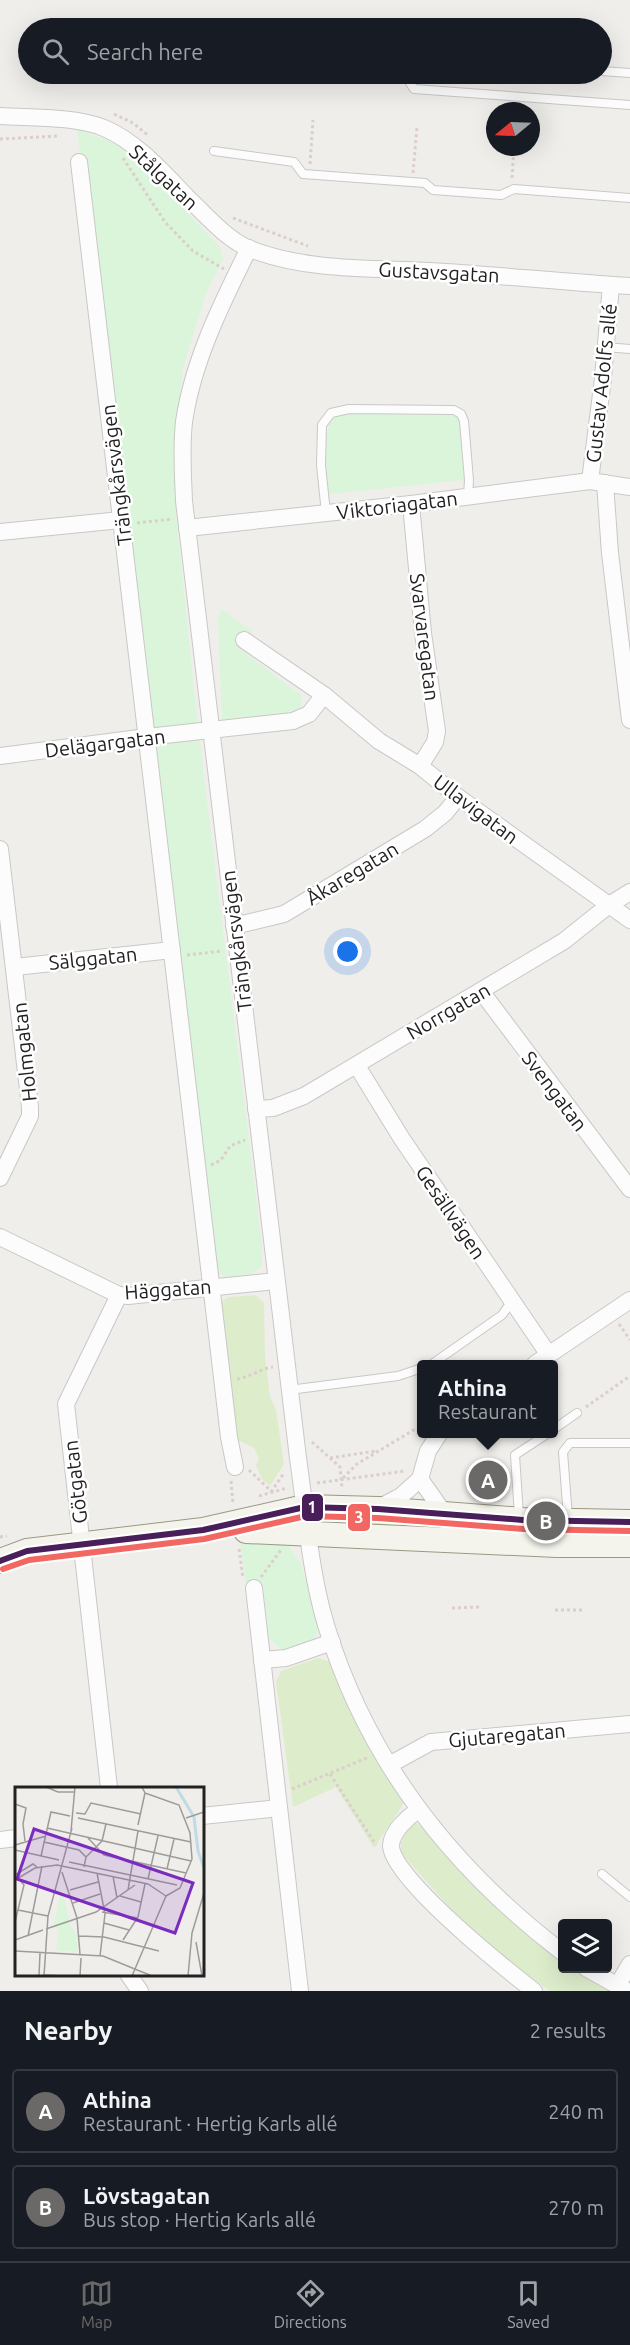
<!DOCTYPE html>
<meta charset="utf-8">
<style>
body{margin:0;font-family:Ubuntu,sans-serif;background:#20242c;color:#f1f3f6}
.controls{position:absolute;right:18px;bottom:18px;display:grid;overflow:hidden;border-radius:6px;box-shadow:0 6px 24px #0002}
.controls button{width:54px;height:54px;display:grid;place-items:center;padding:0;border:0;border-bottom:2px solid #363941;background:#171b24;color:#f1f3f6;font:30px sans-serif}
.compass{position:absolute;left:486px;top:102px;width:54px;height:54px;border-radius:50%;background:#171b24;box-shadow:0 6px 24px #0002;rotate:251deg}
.you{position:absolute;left:348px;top:952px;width:21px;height:21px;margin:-15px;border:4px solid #fff;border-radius:50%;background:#1a73e8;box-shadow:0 0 0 9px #1a73e833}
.badge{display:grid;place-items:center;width:39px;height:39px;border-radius:50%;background:#6a6968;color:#fff;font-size:20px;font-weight:700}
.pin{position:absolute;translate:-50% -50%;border:3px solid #fff;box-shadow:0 2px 6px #0006}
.popup{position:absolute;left:417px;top:1360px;width:141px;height:78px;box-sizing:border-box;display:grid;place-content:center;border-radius:6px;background:#171b24;filter:drop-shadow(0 2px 4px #0005);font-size:20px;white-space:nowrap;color:#9ea1a6}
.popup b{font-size:22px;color:#f1f3f6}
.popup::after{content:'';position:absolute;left:50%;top:100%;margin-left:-12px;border:12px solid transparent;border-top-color:#171b24}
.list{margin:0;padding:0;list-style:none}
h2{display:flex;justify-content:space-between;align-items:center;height:78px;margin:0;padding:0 24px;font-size:26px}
h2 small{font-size:20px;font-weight:400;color:#9ea1a6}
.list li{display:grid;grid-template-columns:39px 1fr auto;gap:18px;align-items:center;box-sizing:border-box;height:84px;margin:0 12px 12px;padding:0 12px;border:2px solid #363941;border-radius:6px}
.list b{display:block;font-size:22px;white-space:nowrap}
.list p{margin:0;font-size:20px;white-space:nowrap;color:#9ea1a6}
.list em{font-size:20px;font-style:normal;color:#9ea1a6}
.icon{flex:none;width:33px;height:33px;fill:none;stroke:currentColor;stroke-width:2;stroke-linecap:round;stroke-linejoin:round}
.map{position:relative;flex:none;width:630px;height:1991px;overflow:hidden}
.search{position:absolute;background:#171b24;box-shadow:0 6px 24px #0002;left:18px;right:18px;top:18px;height:66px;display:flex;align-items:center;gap:15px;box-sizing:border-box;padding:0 21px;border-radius:33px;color:#9ea1a6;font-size:22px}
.sheet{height:270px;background:#171b24}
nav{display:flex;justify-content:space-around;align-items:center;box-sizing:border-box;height:84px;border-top:2px solid #363941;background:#171b24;font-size:16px;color:#9ea1a6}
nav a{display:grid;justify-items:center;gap:3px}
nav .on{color:#6a6968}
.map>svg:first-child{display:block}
.grass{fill:#ddeccb}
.park{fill:#daf5da}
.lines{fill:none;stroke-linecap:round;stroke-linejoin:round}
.service-casing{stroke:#c9c8c7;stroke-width:10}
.minor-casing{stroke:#c9c8c7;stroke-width:18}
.secondary-casing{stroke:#999a82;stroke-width:26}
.path{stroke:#dccecd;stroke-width:3;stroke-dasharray:3 3;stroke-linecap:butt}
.service{stroke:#fdfcfc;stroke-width:8}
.minor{stroke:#fdfcfc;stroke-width:16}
.secondary{stroke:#f4f4ed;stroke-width:24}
.bus-1-casing{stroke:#fff;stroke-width:10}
.bus-2-casing{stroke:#fff;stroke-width:10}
.bus-1{stroke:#481f59;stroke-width:6}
.bus-2{stroke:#f26762;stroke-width:6}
.labels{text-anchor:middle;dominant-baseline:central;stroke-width:5;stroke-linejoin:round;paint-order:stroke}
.street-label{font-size:20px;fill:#222;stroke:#fff}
.inset-river{fill:none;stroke:#bfdbe3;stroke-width:3}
.inset-road{fill:none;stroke:#9e9c9b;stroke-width:1.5}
.view{fill:#7b2cbf;fill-opacity:0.15;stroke:#7b2cbf;stroke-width:3}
.inset-edge{fill:none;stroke:#222;stroke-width:3}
.line-badge{stroke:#fff;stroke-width:2}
.badge-label{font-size:16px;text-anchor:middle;font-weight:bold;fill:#fff}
</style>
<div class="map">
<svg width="630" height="1991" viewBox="0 0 630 1991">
<rect width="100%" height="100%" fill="#f0eeeb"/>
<g class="grass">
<polygon points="256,1295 264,1303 265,1357 270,1396 276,1410 284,1464 270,1486 262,1479 256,1465 259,1458 254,1448 236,1439 220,1303 228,1297"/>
<polygon points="349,1520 386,1521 630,1535 555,1534 349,1524"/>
<polygon points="318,1658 331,1662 370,1746 404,1803 374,1848 336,1787 293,1807 276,1682 281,1671"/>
<path d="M 416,1823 L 422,1827 L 467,1879 L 524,1930 L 562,1959 L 562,1968 L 576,1969 L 613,1991 L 550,1991 L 497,1952 L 451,1909 L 401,1853 C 400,1841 403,1827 416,1823 Z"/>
</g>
<g class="park">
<polygon points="77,129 124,146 219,246 223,260 206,293 183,368 175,444 176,514 197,719 262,1246 262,1266 252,1274 225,1277 216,1270"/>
<polygon points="332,410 459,413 464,480 329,494 322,458"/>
<polygon points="222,609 251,631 240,649 301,695 301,706 293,712 222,720 218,617"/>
<polygon points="282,1538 300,1562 320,1628 313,1641 284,1652 269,1638 263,1583 246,1585 240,1541"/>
</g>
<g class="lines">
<g class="service-casing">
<g id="service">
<polyline points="602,71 630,73"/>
<polyline points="407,74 408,80 414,89 630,105"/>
<polyline points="214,151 294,162 303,174 425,183 433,190 501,195 514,189 630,198"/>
<polyline points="605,347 630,349"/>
<polyline points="326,513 321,465 322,425 331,413 349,409 454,410 461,414 464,421 469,480 468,496"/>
<polyline points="432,1364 502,1315 512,1301"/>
<polyline points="289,1390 398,1376 422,1368"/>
<polyline points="554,1429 577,1413"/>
<polyline points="519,1516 515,1455 547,1434"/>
<polyline points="568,1518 563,1452 570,1443 630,1443"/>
<polyline points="602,1874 630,1897"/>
</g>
</g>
<g class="minor-casing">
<g id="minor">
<path d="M 0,116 C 31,118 75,116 104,128 C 137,142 163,172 187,197 C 206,215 226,239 250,249 C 306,271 372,268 430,271 C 497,275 563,282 630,286"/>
<polyline points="79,162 229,1437 235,1467"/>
<path d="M 249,248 C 222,303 193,360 184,422 C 181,448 183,475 184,501 L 298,1458 C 306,1513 310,1572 326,1625 C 367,1761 451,1867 562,1952"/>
<polyline points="590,481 603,378 611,285"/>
<polyline points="605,483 610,553 630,720"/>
<polyline points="411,504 423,633 437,731 435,742 420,766"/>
<polyline points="187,528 411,504 590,481 630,487"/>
<polyline points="0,532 121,520"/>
<polyline points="244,640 324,695 379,741 420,766 458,797 630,920"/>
<polyline points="0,756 147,737 293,721 309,714 324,695"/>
<polyline points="0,849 30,1107 30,1116 0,1178"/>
<polyline points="234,926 284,914 425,829 445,813 458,797"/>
<polyline points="15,967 172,950"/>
<polyline points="481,991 630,1189"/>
<polyline points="357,1066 402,1139 549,1355"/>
<polyline points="256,1109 273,1108 304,1096 564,941 609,905 630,892"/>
<polyline points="0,1237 119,1295 128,1296 276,1281"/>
<polyline points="535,1364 630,1300"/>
<polyline points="420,1479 444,1513"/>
<polyline points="378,1508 401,1496 420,1479 428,1451 439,1434"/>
<polyline points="254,1588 300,1991"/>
<polyline points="262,1660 286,1658 332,1642"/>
<polyline points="389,1765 431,1742 630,1724"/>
<polyline points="109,1788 66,1404 119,1295"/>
<path d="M 418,1810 C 408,1817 392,1831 391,1845 C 390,1877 507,1970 534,1991"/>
<polyline points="202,1816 279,1808"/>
<polyline points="0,1840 16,1838"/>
<polyline points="586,1968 627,1991"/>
<polyline points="128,1974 140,1991"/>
<polyline points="617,1986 630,1964"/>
</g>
</g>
<g class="secondary-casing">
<g id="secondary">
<polyline points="246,1531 557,1545 630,1545"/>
<polyline points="0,1561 27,1551 203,1530 305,1507 378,1509 523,1520 630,1522"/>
</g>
</g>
<g class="path">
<polyline points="114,114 133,123 149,136"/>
<polyline points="0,139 59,136"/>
<polyline points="123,158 165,222 193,251 224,269"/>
<polyline points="310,164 313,120"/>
<polyline points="413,173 417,127"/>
<polyline points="512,178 514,147"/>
<polyline points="233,218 308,246"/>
<polyline points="137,523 173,519"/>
<polyline points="187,955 222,951"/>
<polyline points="211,1165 221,1160 230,1146 245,1140"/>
<polyline points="619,1324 630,1340"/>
<path d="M 237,1379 C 250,1377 260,1369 273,1367"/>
<polyline points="586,1407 630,1376"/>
<polyline points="312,1442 340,1467 342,1488"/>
<polyline points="330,1458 376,1451"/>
<polyline points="249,1470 271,1491"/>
<polyline points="343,1478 357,1464 422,1425"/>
<polyline points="231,1481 233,1504"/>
<polyline points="317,1483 405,1471"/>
<polyline points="271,1492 284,1473"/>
<polyline points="259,1496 287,1488"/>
<polyline points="0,1537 7,1536"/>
<polyline points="239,1549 243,1578"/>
<polyline points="261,1577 281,1550"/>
<polyline points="452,1608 479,1607"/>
<polyline points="555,1610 585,1610"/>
<polyline points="330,1774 376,1845"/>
<polyline points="292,1789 369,1757"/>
</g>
<use href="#service" class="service"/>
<use href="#minor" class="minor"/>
<use href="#secondary" class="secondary"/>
<g class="bus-1-casing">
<polyline id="bus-1" points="0,1561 27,1551 203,1530 305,1507 378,1509 523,1520 630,1522"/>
</g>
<g class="bus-2-casing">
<polyline id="bus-2" points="3,1569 29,1560 204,1539 306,1516 378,1518 523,1529 630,1531"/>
</g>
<use href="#bus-1" class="bus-1"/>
<use href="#bus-2" class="bus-2"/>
</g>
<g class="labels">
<g class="street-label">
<text transform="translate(164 177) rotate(43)">Stålgatan</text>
<text transform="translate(439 272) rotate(3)">Gustavsgatan</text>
<text transform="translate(601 383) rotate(-84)">Gustav Adolfs allé</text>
<text transform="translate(116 475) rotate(-97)">Trängkårsvägen</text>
<text transform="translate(397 505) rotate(-7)">Viktoriagatan</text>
<text transform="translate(425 637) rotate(83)">Svarvaregatan</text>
<text transform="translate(105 743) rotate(-7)">Delägargatan</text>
<text transform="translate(476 809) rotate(37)">Ullavigatan</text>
<text transform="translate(352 873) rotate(-31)">Åkaregatan</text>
<text transform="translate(236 941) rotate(-97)">Trängkårsvägen</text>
<text transform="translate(93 958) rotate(-6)">Sälggatan</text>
<text transform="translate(448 1011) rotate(-30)">Norrgatan</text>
<text transform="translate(24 1052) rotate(-96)">Holmgatan</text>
<text transform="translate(555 1091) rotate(53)">Svengatan</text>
<text transform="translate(451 1212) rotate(56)">Gesällvägen</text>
<text transform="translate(168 1289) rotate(-4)">Häggatan</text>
<text transform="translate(75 1482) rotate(-97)">Götgatan</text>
<text transform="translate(507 1735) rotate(-5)">Gjutaregatan</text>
</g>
</g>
<g transform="translate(15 1787)">
<rect width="189" height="189" fill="#f0eeeb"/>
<path d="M 45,108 L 48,108 L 56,141 L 61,146 L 63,165 L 41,163 L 44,143 L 39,137 Z" fill="#daf5da"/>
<path class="inset-river" d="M 161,0 L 179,30 L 183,64 L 189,81"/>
<path class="inset-road" d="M 31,0 L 43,5 L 60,5M 130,6 L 164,18 L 175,46 L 177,72 L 165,101 L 151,109M 0,17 L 11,21 L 8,37 L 10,54M 61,26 L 70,27 L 76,16 L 126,27M 63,31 L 176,55M 171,31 L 189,25M 123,38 L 130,6 L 127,0M 32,41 L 176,74M 56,44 L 60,0M 73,51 L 89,68 L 171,86M 29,55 L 64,63 L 71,70M 0,58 L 31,49M 0,63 L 44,73M 26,69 L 36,25 L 55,29M 54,75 L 162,98M 69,80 L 71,70 L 87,54 L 91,37M 152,82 L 159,52M 47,85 L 62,131 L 65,167M 82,86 L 90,127 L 85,169M 0,88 L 18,77 L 22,80M 98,89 L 102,111M 133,92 L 143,49M 0,93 L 20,81 L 42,78 L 133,97 L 151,109M 55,103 L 83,95M 113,103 L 123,44M 105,109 L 126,115M 58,116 L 85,107M 3,123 L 33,129M 87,125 L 123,131M 0,135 L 9,98 L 3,91M 89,136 L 114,143M 31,142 L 81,125 L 120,98M 13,149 L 27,79M 64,149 L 89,150 L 144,164M 0,153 L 28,143M 108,153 L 123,130 L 130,97M 181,155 L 187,189M 0,164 L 88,169 L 137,189M 29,188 L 49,189M 24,189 L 25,166M 29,189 L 33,129 L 57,41M 65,189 L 66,171M 117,189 L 151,109M 173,189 L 177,146 L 189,106"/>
<path class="view" d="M 19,42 L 178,96 L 160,146 L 2,92 Z"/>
<rect width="189" height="189" class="inset-edge"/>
</g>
<g class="line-badge">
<rect x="301" y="1493" width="23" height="29" rx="6" fill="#481f59"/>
<rect x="347" y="1503" width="24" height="29" rx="6" fill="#f26762"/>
</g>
<g class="badge-label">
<text x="312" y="1513">1</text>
<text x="359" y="1523">3</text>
</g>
</svg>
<div class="controls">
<button><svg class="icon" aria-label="layers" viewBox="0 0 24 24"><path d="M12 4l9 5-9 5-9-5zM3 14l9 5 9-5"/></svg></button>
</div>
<svg class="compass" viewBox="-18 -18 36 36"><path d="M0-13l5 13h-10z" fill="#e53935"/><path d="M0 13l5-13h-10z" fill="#9ea1a6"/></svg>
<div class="you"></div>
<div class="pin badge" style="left:488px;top:1480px">A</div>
<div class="popup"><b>Athina</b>Restaurant</div>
<div class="pin badge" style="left:546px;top:1521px">B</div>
<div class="search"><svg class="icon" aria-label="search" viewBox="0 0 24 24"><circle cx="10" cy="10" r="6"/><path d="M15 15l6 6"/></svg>Search here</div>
</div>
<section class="sheet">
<h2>Nearby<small>2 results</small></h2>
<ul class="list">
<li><span class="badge">A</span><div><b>Athina</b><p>Restaurant · Hertig Karls allé</p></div><em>240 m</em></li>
<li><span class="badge">B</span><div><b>Lövstagatan</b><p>Bus stop · Hertig Karls allé</p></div><em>270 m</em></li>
</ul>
</section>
<nav>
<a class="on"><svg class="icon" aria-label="map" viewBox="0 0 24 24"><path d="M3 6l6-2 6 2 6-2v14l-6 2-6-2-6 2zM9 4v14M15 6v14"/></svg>Map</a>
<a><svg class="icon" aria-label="directions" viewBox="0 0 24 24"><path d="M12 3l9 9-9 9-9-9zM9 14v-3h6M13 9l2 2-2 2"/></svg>Directions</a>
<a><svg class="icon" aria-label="saved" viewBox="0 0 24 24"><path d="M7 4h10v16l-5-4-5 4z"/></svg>Saved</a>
</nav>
